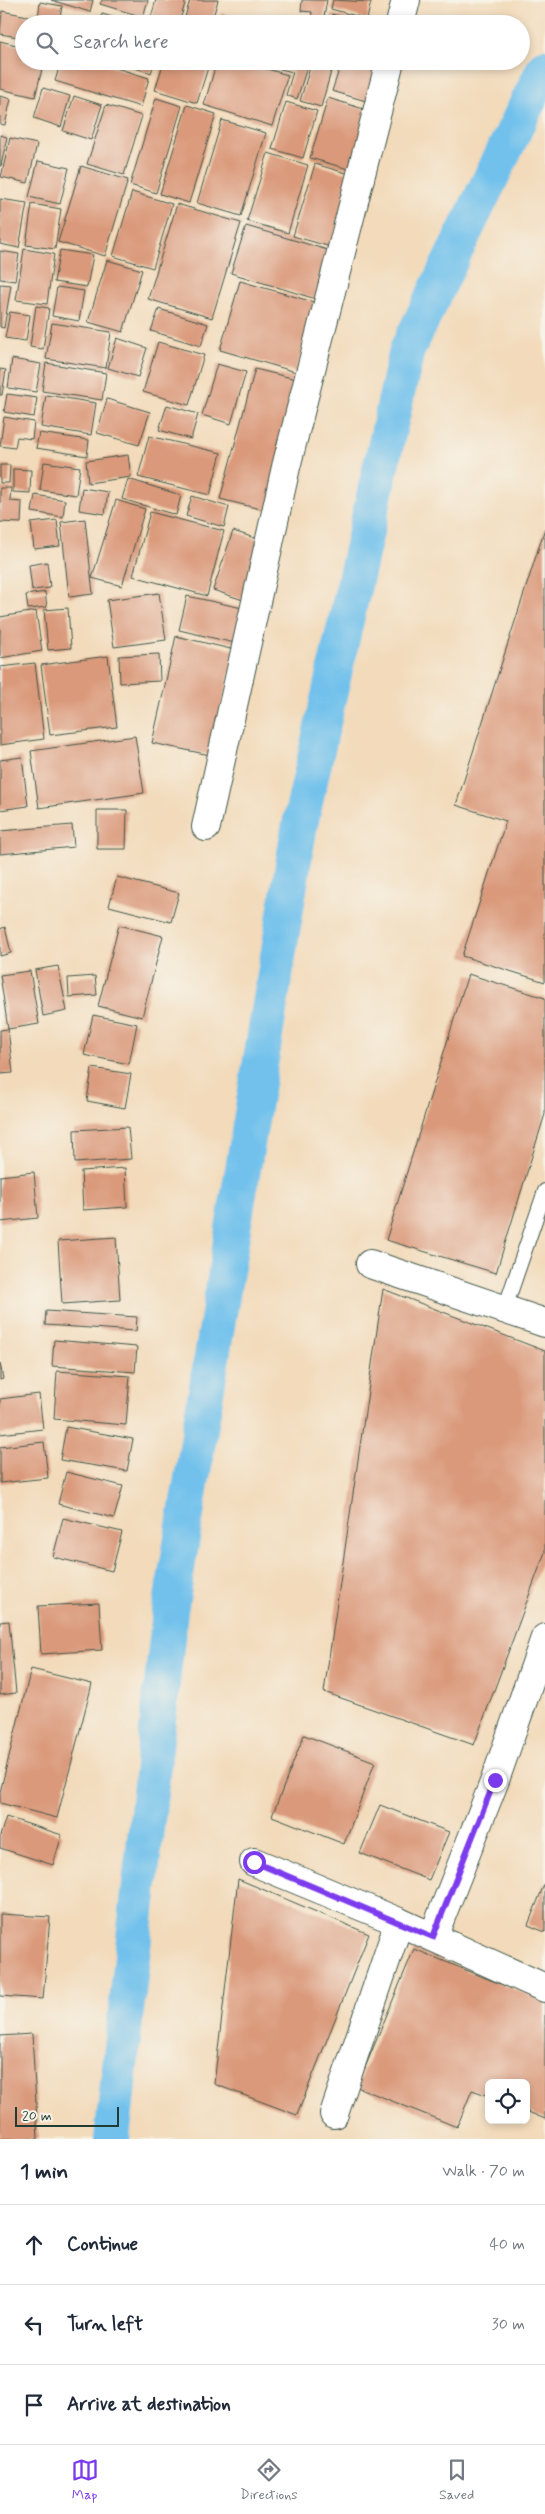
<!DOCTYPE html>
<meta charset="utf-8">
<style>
body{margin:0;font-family:Mynerve,sans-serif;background:#f6f6f7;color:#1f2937}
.controls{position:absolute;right:15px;bottom:15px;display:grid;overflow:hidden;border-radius:8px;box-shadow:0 2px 8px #0003}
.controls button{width:45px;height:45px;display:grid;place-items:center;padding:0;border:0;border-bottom:1px solid #e0e1e3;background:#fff;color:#1f2937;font:25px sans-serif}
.scale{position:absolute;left:15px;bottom:12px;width:104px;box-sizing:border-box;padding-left:5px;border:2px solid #1f3d34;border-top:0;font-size:14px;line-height:18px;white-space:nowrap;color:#1f3d34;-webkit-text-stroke:4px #f7f3e8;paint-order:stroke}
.stop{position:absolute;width:15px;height:15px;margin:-11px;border:4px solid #7c3aed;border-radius:50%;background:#fff}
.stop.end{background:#7c3aed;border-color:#fff;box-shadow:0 1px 5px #0008}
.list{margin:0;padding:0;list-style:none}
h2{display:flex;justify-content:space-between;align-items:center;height:65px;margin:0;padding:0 20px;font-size:21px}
h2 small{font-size:16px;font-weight:400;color:#747a83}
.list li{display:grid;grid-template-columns:32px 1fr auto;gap:15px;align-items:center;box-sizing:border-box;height:80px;padding:0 20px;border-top:1px solid #e0e1e3}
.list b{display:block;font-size:19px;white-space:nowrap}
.list em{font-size:16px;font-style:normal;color:#747a83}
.icon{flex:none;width:28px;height:28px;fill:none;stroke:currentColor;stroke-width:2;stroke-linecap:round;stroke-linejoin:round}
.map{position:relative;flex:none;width:545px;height:2139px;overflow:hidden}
.search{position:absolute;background:#fff;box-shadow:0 2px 8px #0003;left:15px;right:15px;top:15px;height:55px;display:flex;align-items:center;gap:12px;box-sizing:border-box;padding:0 18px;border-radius:28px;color:#747a83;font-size:19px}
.sheet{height:305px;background:#fff}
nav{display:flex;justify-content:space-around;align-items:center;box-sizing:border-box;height:70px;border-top:1px solid #e0e1e3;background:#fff;font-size:14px;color:#747a83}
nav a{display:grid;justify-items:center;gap:2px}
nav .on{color:#7c3aed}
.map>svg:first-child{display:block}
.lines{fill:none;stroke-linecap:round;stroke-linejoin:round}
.canal{stroke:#71c1ec;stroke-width:36}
.building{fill:#da997a}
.lane-casing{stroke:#3f5548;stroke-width:16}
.street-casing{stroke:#3f5548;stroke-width:30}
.lane{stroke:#fff;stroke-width:14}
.street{stroke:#fff;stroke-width:28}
.route{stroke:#7c3aed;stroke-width:6}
</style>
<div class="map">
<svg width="545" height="2139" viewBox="0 0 545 2139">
<rect width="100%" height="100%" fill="#f7f3e8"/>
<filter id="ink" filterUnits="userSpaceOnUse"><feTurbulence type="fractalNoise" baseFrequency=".02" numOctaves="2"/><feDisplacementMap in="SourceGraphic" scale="10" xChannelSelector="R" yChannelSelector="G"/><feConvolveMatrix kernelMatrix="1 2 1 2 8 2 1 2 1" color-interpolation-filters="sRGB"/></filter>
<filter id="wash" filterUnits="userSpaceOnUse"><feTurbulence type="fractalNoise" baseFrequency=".0096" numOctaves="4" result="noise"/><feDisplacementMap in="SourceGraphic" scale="20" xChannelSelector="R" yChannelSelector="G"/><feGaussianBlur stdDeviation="1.12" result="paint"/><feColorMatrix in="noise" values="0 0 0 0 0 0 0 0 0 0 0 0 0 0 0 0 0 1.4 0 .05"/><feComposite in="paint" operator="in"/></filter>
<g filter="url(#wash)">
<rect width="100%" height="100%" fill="#f2daba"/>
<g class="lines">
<polyline class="canal" points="112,2139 170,1611 299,829 407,350 545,67"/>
</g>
<g id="blocks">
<g class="building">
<polygon points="51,0 93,0 90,12"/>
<polygon points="102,0 148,0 143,17 100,4"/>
<polygon points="156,0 186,0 179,24 149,24"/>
<polygon points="190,0 218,0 211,24 183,24"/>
<polygon points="302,0 327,0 323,23 311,21 312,12 301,11"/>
<polygon points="333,0 371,2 367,19 331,9"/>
<polygon points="40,2 62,6 59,24 24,24 24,38 0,34 2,11 38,18"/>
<polygon points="221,13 249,21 248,24 218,24"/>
<polygon points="102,14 133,23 133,24 99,24"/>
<polygon points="332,14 362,23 362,24 329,24"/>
<polygon points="254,19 269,23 269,24 252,24"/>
<polygon points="0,41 24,47 24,61 44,61 35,97 0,89"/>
<polygon points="61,61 93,61 149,78 141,107 55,81"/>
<polygon points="113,61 155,61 151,73"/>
<polygon points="164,61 210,61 197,103 155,90"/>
<polygon points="217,61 239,61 288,75 272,126 204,105"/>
<polygon points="261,61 273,61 272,65"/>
<polygon points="278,61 309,61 297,99 286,95 293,72 276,68"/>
<polygon points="312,61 334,61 321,107 300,101"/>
<polygon points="342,61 389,61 376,104 332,91"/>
<polygon points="43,88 70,96 61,127 34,118"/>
<polygon points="0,96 11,99 5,125 0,124"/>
<polygon points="74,96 102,105 91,140 63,131"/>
<polygon points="156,98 182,106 156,193 130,185"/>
<polygon points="328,98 370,111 352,170 310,158"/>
<polygon points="286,102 317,111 303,158 272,149"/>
<polygon points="106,105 142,116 124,175 87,164"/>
<polygon points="187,105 216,114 189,203 160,194"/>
<polygon points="222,120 266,133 241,216 197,203"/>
<polygon points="0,135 7,137 1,166 0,166"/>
<polygon points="10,138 37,144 28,183 1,177"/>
<polygon points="268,153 308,165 288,233 247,221"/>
<polygon points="38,161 69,168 60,204 29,197"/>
<polygon points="315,164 353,175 331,247 293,236"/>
<polygon points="81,166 128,180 105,256 58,242"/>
<polygon points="132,192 172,204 153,268 113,256"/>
<polygon points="0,199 27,203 19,248 0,244"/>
<polygon points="32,204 61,209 55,249 26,245"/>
<polygon points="177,204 241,223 212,318 148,299"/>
<polygon points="246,226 331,251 316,299 231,273"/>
<polygon points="24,249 54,254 47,304 16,300"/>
<polygon points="60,250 93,255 87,287 54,282"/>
<polygon points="0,251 19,254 15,281 0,279"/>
<polygon points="107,260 142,270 123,332 88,322"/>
<polygon points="240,281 317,303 296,372 220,350"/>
<polygon points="0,284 11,285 4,328 0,327"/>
<polygon points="57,287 84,291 79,321 52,316"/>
<polygon points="36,306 49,308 43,349 30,347"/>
<polygon points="159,309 208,324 201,346 151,331"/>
<polygon points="10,312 30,315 26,341 5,338"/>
<polygon points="52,323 111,332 106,368 46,359"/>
<polygon points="117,338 147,348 138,377 108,368"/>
<polygon points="158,342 204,355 189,405 143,392"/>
<polygon points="12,359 41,364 36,392 8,388"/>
<polygon points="46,363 106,373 102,400 42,391"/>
<polygon points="217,364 246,372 231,424 202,415"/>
<polygon points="0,369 6,370 2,395 0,395"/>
<polygon points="255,369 304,381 268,511 220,499"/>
<polygon points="7,394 37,398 34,417 4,412"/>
<polygon points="46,395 96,403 91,435 41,427"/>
<polygon points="107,399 150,412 139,445 97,433"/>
<polygon points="167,405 198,414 191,439 159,430"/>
<polygon points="4,417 34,422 32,439 17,437 15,448 0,446"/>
<polygon points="39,433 89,440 87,456 36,448"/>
<polygon points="149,436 221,453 210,495 138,477"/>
<polygon points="128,455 131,477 88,483 86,461"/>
<polygon points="44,462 80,467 76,495 40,490"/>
<polygon points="0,465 10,465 9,483 0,483"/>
<polygon points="13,469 31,470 30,493 13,492"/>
<polygon points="128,479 181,495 176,515 122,499"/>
<polygon points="0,488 11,488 10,501 22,502 21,523 0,522"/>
<polygon points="82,488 108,492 105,514 79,510"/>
<polygon points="35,495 65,500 63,517 32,512"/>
<polygon points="192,496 229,507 224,527 186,516"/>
<polygon points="116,500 145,509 122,586 92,578"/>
<polygon points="150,512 224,531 207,596 133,576"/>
<polygon points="85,519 93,594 69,597 61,522"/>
<polygon points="57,520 60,546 34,549 31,523"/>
<polygon points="545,528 545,982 462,956 506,821 456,805"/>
<polygon points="233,531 264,541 243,600 213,590"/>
<polygon points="47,562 50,588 32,590 29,565"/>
<polygon points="45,592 47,607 28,609 26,595"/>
<polygon points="159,593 166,640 114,647 107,600"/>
<polygon points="187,596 247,609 239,644 179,630"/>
<polygon points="68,608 71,648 48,650 44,610"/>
<polygon points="36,611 42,651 0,658 0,617"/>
<polygon points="176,636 235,650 210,755 152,743"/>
<polygon points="159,654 160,681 120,683 119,656"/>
<polygon points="108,656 117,727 50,735 41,665"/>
<polygon points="35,663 44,739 0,745 0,667"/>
<polygon points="135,736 144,793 39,808 31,751"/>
<polygon points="22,757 28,806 0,810 0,760"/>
<polygon points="97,810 127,810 126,849 97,849"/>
<polygon points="72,825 74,847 0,854 0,831"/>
<polygon points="117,877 179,893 171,922 109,906"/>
<polygon points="119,925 163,936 142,1017 98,1006"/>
<polygon points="5,927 11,953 0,956 0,929"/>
<polygon points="58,966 67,1011 43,1016 35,970"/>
<polygon points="30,971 39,1024 8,1029 0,975"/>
<polygon points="468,974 545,998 545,1114 496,1273 386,1240"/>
<polygon points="95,976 97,995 69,997 68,978"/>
<polygon points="93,1015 137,1024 129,1064 84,1055"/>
<polygon points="8,1029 13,1073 0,1074 0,1030"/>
<polygon points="92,1068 131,1074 125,1108 87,1101"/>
<polygon points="128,1127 131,1159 75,1163 74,1130"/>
<polygon points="125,1168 127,1207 83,1210 81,1171"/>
<polygon points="34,1172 38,1218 0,1222 0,1176"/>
<polygon points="116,1237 120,1300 62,1304 58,1241"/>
<polygon points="383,1289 545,1351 545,1552 474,1745 324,1692"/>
<polygon points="46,1311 137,1317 136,1331 45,1325"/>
<polygon points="54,1340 137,1347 135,1372 52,1366"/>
<polygon points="0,1363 3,1379 0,1380"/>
<polygon points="57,1371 130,1376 126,1425 54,1419"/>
<polygon points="39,1394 43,1429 0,1434 0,1399"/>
<polygon points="66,1427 133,1439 127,1471 60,1460"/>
<polygon points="44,1442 48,1478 0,1483 0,1447"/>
<polygon points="66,1472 123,1486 114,1518 58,1504"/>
<polygon points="63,1518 122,1532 112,1571 53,1557"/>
<polygon points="99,1603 102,1650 41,1654 38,1606"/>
<polygon points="9,1621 16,1693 0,1695 0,1622"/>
<polygon points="31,1669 92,1684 57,1818 0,1803 0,1792"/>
<polygon points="304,1735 375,1762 344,1844 272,1816"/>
<polygon points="380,1805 449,1832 429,1880 360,1853"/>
<polygon points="6,1817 62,1835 53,1865 0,1848 0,1836"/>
<polygon points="238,1879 369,1934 297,2115 214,2084"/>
<polygon points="545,1882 545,1932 528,1925"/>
<polygon points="0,1914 50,1917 43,1999 0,1996"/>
<polygon points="414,1949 545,2002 545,2119 526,2111 526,2083 489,2083 489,2096 472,2090 457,2127 357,2087"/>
<polygon points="32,2034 38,2139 0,2139 0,2036"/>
</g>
</g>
</g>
<g filter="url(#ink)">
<use href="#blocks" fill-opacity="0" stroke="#3f5548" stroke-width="1"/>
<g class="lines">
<g class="lane-casing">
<polyline id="lane" points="505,1308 545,1191"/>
</g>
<g class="street-casing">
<g id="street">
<polyline points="400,24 406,0"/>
<polyline points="206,827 286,467 390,61"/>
<polyline points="370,1264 545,1323"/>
<polyline points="254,1862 399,1922 545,1988"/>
<polyline points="433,1937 495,1780 545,1638"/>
<polyline points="334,2114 399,1922"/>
</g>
</g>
<use href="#lane" class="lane"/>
<use href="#street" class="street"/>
</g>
</g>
<g class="lines" filter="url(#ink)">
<polyline class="route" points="254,1862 433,1937 495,1780"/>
</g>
</svg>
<div class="controls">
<button><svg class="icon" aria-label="locate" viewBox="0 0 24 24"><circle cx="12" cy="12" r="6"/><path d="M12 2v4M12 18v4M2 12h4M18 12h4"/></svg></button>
</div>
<div class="scale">20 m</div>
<div class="stop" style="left:254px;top:1862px"></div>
<div class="stop end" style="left:495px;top:1780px"></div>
<div class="search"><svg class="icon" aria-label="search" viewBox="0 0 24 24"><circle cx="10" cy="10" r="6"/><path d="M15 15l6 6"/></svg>Search here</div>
</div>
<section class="sheet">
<h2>1 min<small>Walk · 70 m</small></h2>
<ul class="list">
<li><svg class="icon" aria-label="ahead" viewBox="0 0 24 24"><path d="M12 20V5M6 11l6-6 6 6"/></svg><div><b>Continue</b></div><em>40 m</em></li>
<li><svg class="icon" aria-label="left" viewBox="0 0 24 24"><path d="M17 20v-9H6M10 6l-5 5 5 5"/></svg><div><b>Turn left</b></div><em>30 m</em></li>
<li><svg class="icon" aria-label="arrive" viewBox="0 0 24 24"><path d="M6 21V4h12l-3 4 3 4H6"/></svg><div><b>Arrive at destination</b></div></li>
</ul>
</section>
<nav>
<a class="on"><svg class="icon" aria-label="map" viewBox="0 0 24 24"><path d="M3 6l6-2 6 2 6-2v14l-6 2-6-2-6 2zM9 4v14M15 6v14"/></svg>Map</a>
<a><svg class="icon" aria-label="directions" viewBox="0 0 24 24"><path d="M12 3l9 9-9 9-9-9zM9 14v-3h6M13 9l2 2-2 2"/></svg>Directions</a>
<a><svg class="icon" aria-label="saved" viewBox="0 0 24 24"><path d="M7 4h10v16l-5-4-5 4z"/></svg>Saved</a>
</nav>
